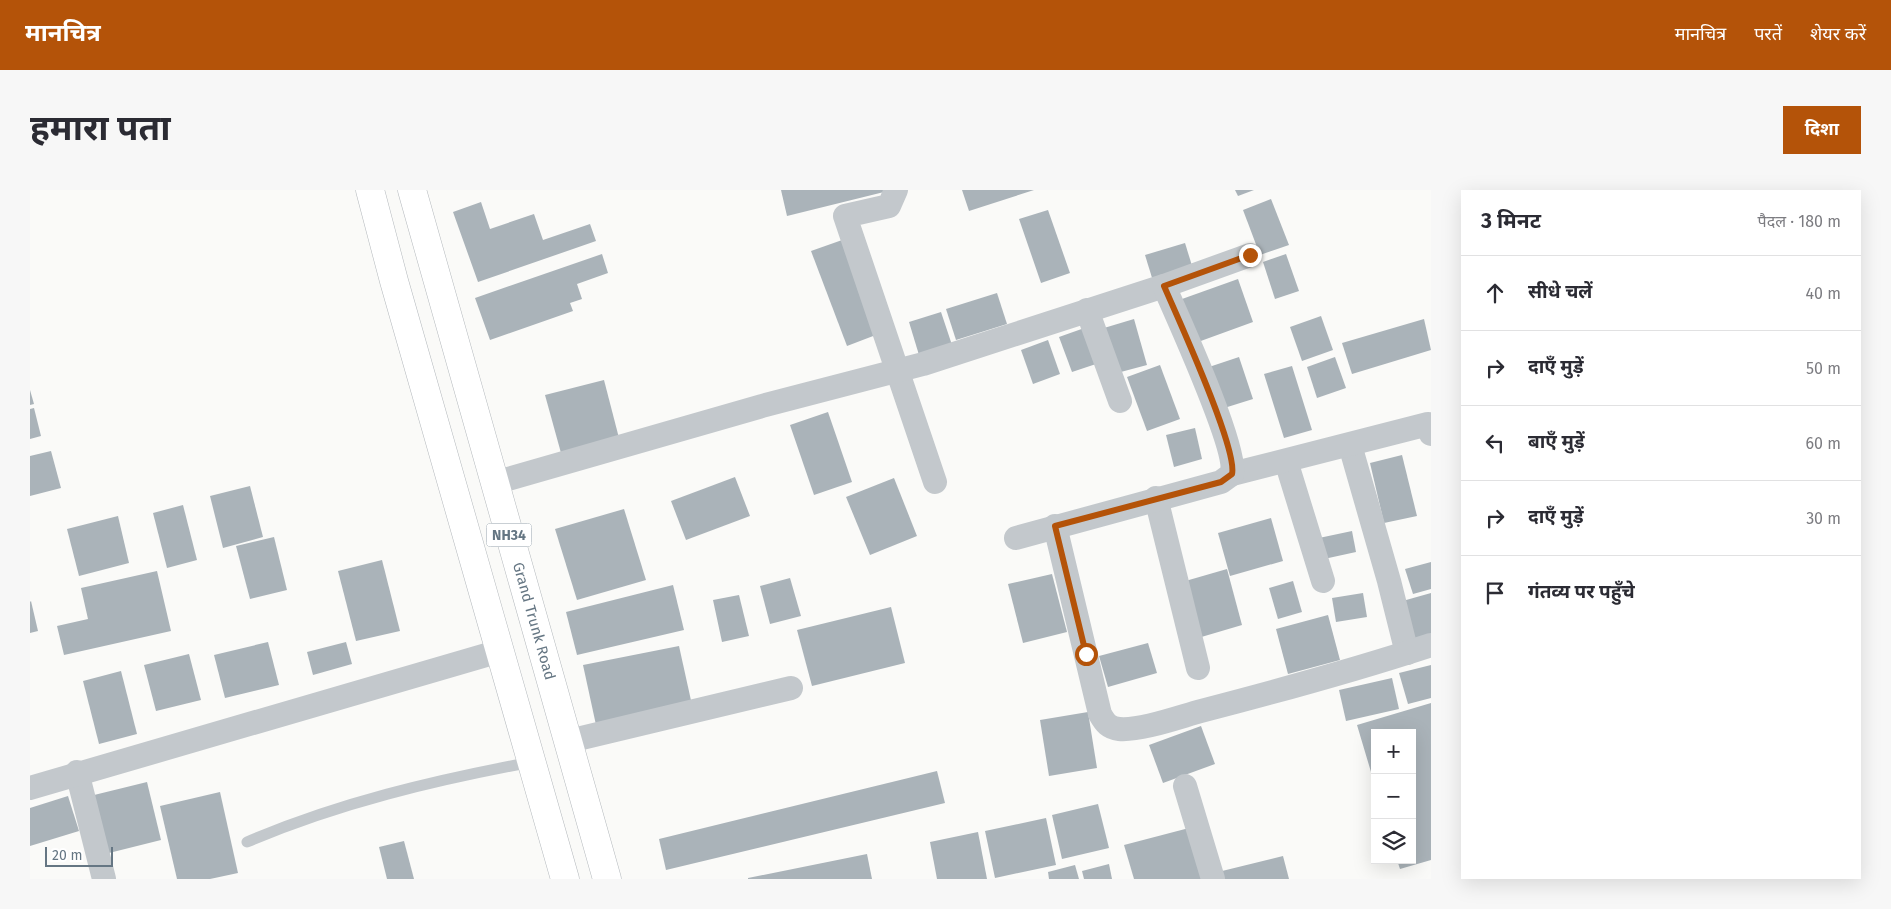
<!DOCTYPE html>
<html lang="hi">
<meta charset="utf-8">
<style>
body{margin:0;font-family:"Fira Sans","Noto Sans Devanagari",sans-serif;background:#f7f7f7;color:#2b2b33}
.controls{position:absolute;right:15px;bottom:15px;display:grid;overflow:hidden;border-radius:0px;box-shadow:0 5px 20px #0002}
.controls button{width:45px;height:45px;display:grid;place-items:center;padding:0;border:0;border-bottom:1px solid #e1e1e2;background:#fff;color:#2b2b33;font:25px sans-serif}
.scale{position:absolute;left:15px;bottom:12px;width:68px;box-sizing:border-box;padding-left:5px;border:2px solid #657683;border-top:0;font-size:14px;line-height:18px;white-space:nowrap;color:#657683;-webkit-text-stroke:4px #fff;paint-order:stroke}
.stop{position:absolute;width:15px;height:15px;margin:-11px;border:4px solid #b45309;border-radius:50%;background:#fff}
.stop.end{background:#b45309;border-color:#fff;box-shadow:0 1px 5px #0008}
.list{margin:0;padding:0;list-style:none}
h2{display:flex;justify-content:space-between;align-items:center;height:65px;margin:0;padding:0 20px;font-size:21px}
h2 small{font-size:16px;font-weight:400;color:#7c7c81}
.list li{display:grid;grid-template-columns:32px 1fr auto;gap:15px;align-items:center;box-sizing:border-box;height:75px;padding:0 20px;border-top:1px solid #e1e1e2}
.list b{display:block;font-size:19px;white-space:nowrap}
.list em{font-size:16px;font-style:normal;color:#7c7c81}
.icon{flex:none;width:28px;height:28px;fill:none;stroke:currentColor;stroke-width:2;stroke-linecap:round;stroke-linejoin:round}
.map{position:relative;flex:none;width:1401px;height:689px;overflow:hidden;border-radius:0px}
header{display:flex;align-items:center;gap:30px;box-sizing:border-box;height:70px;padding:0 25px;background:#b45309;color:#fff}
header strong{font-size:24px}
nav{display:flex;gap:28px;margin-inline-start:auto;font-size:18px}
.intro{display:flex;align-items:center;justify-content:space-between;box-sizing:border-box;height:120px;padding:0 30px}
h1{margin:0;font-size:35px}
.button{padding:12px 22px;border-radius:0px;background:#b45309;color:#fff;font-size:18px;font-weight:700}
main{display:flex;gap:30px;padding:0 30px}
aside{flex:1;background:#fff;border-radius:0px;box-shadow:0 5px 20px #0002}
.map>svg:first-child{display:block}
.building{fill:#aab3b9}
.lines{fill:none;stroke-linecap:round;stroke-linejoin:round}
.highway-casing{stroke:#b4b9bd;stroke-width:29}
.lane{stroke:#c3c8cc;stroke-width:11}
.street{stroke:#c3c8cc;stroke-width:24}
.highway{stroke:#fff;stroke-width:28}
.route{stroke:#b45309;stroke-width:6}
.labels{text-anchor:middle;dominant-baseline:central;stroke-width:5;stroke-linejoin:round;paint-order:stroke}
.shield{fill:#fff;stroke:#939fa8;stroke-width:1}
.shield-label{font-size:14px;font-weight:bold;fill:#657683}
.street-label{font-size:15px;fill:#657683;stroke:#fff}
</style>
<header>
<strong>मानचित्र</strong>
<nav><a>मानचित्र</a><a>परतें</a><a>शेयर करें</a></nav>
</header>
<div class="intro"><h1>हमारा पता</h1><a class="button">दिशा</a></div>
<main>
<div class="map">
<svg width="1401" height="689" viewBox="0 0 1401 689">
<rect width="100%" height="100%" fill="#fafaf8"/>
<g class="building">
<polygon points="751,0 858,0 858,1 757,26"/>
<polygon points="932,0 1004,0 939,21"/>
<polygon points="1205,0 1224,0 1208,6"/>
<polygon points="1241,9 1259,55 1230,65 1213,20"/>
<polygon points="451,12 460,39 504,24 513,50 560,34 566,51 448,92 423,22"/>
<polygon points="1018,20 1040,83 1011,93 989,29"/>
<polygon points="815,49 851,143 817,156 781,61"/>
<polygon points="1155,53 1163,79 1123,91 1115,65"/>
<polygon points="572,64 578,83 547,94 552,109 540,113 543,121 460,150 445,108"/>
<polygon points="1256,64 1269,101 1245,109 1233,72"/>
<polygon points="1208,89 1223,132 1168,152 1152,109"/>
<polygon points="967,103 977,134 926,150 916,119"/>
<polygon points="911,122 922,155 889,165 879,132"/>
<polygon points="1291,126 1303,160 1272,171 1260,137"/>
<polygon points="1104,129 1117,175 1087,183 1074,138"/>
<polygon points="1394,129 1401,160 1322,184 1312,153"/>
<polygon points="1060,136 1072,172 1042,182 1029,147"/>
<polygon points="1018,150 1030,184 1003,194 991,160"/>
<polygon points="1209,167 1223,209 1191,219 1176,178"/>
<polygon points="1305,167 1316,198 1287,208 1277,177"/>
<polygon points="1130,175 1150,229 1117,241 1097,187"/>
<polygon points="1262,176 1282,240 1254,248 1234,184"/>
<polygon points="574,190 589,248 531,263 515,205"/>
<polygon points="0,200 4,214 0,215"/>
<polygon points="4,218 11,246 0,249 0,219"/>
<polygon points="798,222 822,292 784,305 760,235"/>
<polygon points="1165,238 1172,269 1144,277 1136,245"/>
<polygon points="21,261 31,298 0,306 0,266"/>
<polygon points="1372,265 1387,326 1354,333 1340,273"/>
<polygon points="705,287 720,326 656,350 641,311"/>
<polygon points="864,288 887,346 840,365 816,307"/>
<polygon points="220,296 233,347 193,358 180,306"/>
<polygon points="153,315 167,370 137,378 123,323"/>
<polygon points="594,319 616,390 547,410 525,339"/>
<polygon points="88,326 99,373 49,386 37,339"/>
<polygon points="1241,328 1253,371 1200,386 1188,343"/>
<polygon points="1322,341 1326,362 1294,369 1289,348"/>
<polygon points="244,347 257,400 220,409 206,356"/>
<polygon points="352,370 370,441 326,451 308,381"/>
<polygon points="1401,372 1401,399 1383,404 1375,379"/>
<polygon points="1197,379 1212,435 1168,448 1152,392"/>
<polygon points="127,381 141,441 34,465 27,436 58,429 51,398"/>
<polygon points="1022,384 1037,442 993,453 978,394"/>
<polygon points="760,388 771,426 740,434 730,396"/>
<polygon points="1263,391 1272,422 1248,429 1239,398"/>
<polygon points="643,395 654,440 547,465 536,422"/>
<polygon points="1333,403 1337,427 1306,432 1302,408"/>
<polygon points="1401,403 1401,448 1382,454 1369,412"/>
<polygon points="709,405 719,446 692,452 683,410"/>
<polygon points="1,411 8,441 0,443 0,412"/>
<polygon points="861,417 875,473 782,496 767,440"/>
<polygon points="1298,425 1310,470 1258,484 1246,439"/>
<polygon points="238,452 249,495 195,508 184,465"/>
<polygon points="316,452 322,474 283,485 277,462"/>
<polygon points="1118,453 1127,483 1078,497 1069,466"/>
<polygon points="649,456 662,515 566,535 553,475"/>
<polygon points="159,464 171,510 126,521 114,475"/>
<polygon points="1401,475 1401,508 1378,514 1369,483"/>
<polygon points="91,481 107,544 69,554 53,491"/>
<polygon points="1362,488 1369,519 1316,531 1309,500"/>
<polygon points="1401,513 1401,670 1370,679 1367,670 1382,670 1382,543 1345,543 1344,592 1327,535"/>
<polygon points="1058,522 1067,578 1019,586 1010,530"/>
<polygon points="1171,536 1185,574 1133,593 1119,555"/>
<polygon points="907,581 915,613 636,680 629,649"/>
<polygon points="117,592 131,650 71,665 56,607"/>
<polygon points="190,602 208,683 180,689 147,689 130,616"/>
<polygon points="38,606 49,641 0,656 0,618"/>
<polygon points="1068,614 1079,658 1032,669 1022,625"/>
<polygon points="1016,628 1026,675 965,688 955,641"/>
<polygon points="1159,638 1173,689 1104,689 1094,655"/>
<polygon points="948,642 957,689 907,689 900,652"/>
<polygon points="374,651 384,689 357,689 349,657"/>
<polygon points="837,664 842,689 718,689 718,688"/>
<polygon points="1253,666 1259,689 1189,689 1188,682"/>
<polygon points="1079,674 1082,689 1054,689 1052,681"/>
<polygon points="1045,675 1049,689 1019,689 1018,682"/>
</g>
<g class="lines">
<g class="highway-casing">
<g id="highway">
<polyline points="340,0 364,91 535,689"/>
<path id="s1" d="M 382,0 L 577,689"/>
</g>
</g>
<path class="lane" d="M 217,652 C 308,613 405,590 502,572"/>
<g class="street">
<polyline points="866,0 859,16 815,26 905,292"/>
<polyline points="1057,120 1090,211"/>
<polyline points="1320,255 1359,391 1377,463"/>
<polyline points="1256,271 1293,391"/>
<polyline points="1202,284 1398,234 1401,244"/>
<polyline points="464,293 732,216 893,174 1134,96 1220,65"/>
<polyline points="1126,308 1168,478"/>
<path d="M 1025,336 L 1070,524 C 1075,533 1079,538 1089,539 C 1110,541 1149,527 1171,521 C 1248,501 1325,480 1401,455"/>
<path d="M 986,348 L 1191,292 L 1202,284 C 1208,259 1147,126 1134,96"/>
<polyline points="539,551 761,498"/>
<polyline points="47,582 74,689"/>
<polyline points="1155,596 1183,689"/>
<polyline points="0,598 470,461"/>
</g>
<use href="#highway" class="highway"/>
</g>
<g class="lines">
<path class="route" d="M 1056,464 L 1025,336 L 1191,292 L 1202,284 C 1208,259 1147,126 1134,96 L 1220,65"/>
</g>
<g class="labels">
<rect class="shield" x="456.5" y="333.5" width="45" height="23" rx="4"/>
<g class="shield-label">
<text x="479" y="345">NH34</text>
</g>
<g class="street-label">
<text stroke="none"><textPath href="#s1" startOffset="448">Grand Trunk Road</textPath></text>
</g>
</g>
</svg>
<div class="controls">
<button>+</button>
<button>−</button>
<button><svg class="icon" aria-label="layers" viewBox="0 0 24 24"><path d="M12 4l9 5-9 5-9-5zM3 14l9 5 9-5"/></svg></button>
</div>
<div class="scale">20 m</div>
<div class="stop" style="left:1056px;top:464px"></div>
<div class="stop end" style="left:1220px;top:65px"></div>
</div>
<aside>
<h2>3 मिनट<small>पैदल · 180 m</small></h2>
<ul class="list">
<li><svg class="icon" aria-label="ahead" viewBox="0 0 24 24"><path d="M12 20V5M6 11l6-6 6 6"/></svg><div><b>सीधे चलें</b></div><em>40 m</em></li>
<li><svg class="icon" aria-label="right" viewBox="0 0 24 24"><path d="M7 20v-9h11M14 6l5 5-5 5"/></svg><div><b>दाएँ मुड़ें</b></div><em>50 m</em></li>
<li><svg class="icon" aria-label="left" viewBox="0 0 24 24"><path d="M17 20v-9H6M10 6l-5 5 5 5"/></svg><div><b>बाएँ मुड़ें</b></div><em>60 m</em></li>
<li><svg class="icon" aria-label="right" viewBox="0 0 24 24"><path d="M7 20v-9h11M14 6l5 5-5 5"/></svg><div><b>दाएँ मुड़ें</b></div><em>30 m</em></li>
<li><svg class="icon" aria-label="arrive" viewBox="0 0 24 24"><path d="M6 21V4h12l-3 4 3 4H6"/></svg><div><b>गंतव्य पर पहुँचे</b></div></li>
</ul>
</aside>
</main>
